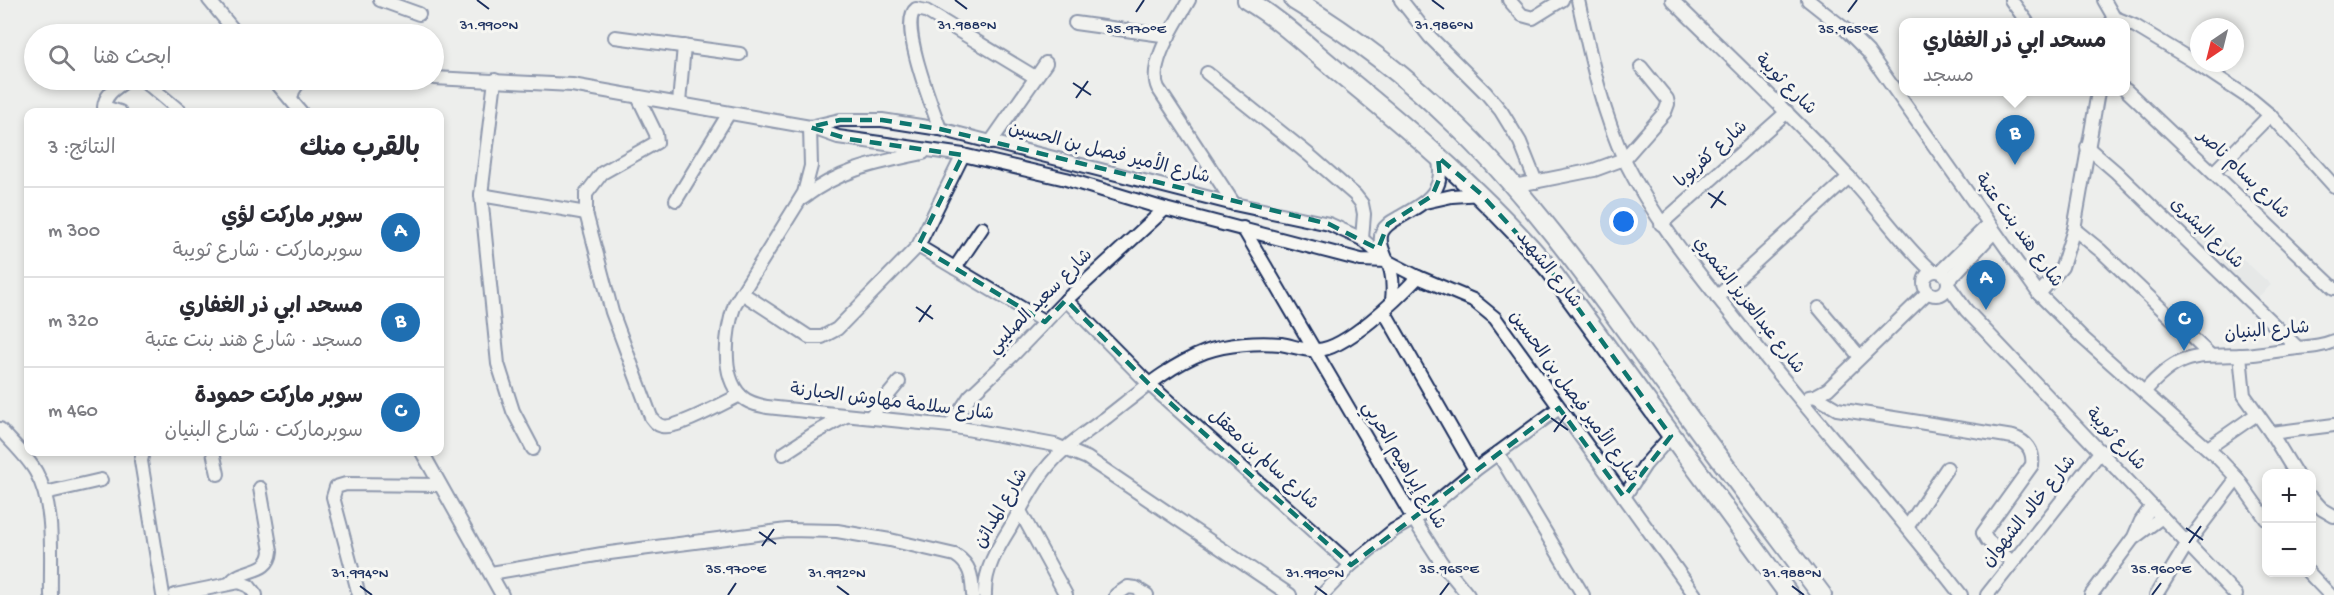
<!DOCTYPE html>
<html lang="ar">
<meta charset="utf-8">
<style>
body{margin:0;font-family:"Gochi Hand","Playpen Sans Arabic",sans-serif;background:#f7f7f7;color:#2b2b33;direction:rtl}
.controls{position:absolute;right:18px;bottom:18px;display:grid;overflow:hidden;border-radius:12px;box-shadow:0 3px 9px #0003}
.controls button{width:54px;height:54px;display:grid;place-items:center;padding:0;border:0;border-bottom:2px solid #e1e1e2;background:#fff;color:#2b2b33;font:30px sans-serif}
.compass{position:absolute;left:2190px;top:18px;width:54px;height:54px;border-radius:50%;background:#fff;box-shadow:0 3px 9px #0003;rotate:215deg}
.you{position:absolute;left:1624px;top:222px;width:21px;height:21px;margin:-15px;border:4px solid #fff;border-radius:50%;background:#1a73e8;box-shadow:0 0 0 9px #1a73e833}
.badge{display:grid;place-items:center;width:39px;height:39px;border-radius:50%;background:#1f6fb2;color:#fff;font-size:20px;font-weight:700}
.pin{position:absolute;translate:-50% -50px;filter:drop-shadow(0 2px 3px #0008)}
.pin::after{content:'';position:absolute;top:32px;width:21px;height:18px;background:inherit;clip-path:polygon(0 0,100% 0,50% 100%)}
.popup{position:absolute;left:1899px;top:18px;width:231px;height:78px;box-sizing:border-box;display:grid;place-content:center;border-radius:12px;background:#fff;filter:drop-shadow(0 2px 4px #0005);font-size:20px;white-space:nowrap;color:#7c7c81}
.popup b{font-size:22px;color:#2b2b33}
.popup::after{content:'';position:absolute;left:50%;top:100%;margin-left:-12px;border:12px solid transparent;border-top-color:#fff}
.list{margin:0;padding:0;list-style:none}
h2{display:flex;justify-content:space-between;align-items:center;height:78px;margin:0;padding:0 24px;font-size:26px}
h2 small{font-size:20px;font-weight:400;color:#7c7c81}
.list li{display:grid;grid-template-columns:39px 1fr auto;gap:18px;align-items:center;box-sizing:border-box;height:90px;padding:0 24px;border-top:2px solid #e1e1e2}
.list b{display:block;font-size:22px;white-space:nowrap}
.list p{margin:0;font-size:20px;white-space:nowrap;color:#7c7c81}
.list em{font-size:20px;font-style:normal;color:#7c7c81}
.icon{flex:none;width:33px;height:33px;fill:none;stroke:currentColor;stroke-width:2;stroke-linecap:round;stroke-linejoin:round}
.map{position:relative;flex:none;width:2334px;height:595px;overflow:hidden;direction:ltr}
.search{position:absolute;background:#fff;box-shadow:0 3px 9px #0003;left:24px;top:24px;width:420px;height:66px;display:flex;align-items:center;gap:15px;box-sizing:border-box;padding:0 21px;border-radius:33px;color:#7c7c81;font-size:22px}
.panel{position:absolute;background:#fff;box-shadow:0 3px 9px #0003;left:24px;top:108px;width:420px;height:348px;border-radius:12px;direction:rtl}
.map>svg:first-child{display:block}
.built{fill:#dde0e1}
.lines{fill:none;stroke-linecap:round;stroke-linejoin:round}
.minor-casing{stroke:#1b2f5e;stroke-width:16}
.highway-casing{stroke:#1b2f5e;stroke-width:22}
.minor{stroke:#f6f6f2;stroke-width:12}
.highway{stroke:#f6f6f2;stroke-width:18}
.marked{fill:none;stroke:#0f766e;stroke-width:4.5;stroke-dasharray:12 8;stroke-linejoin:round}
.ticks{fill:none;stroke:#1b2f5e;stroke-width:2}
.labels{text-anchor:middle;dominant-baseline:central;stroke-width:6;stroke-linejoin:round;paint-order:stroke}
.street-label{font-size:18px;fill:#1b2f5e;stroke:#f6f6f2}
.ticks-label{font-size:15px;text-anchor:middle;fill:#1b2f5e;stroke:#f6f6f2;stroke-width:6;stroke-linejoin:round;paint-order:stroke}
</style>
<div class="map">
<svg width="2334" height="595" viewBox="0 0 2334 595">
<rect width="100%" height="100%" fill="#edeeec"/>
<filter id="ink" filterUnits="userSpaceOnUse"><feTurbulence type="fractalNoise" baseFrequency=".0167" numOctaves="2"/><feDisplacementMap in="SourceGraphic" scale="12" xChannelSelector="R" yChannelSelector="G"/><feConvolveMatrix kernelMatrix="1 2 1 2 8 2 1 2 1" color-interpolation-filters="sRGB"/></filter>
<g filter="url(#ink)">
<polygon class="built" points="2207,225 2271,285 2257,298 2194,238"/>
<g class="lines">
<g class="minor-casing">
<g id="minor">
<polyline points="209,0 237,34"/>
<polyline points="380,0 419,14"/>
<path d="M 1189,0 C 1177,22 1147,64 1158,88 L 1234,204"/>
<polyline points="1401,0 1430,37 1486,93 1501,111 1520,142 1536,182"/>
<polyline points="1509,0 1522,15 1533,18 1562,0"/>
<path d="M 1578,0 C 1590,54 1601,110 1625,161 C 1653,217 1692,265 1731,314 C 1805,409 1887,499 1961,595"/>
<path d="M 1672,0 C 1731,58 1791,114 1847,175 C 1877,206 1900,242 1932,271"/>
<polyline points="1808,0 1846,30 1868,52 2039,294 2084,339 2216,456 2237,478 2266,519"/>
<polyline points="2011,0 2027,22"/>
<polyline points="2104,0 2112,14 2114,22"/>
<polyline points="2113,17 2135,26 2193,61 2252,100 2270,115 2334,186"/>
<polyline points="1075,23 1169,36"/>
<polyline points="615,37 740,54"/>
<polyline points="1207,73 1308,154 1355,195 1362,204 1364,214 1362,239"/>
<polyline points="434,78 572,85 810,127 838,137 963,155 1066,179 1165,209 1361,260 1387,261"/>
<polyline points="143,80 181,112"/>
<polyline points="274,80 301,112"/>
<polyline points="495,80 481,195 498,364 513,411 533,449"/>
<polyline points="2126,90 2334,288"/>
<path d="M 638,97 L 656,134 L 657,142 L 602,173 L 586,194 L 586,213 L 612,312 L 651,417 C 654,421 657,425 662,426 C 676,430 725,402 740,395"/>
<polyline points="291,99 293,91 300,80"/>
<polyline points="679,103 684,46"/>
<path d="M 120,112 L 104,107 C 105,93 118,87 127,80"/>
<polyline points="810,127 840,120 882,120 940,129 1234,204 1329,224 1362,239 1387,261 1418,277 1473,300 1495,318 1695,595"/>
<path d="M 810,127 L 811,166 L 804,193 L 735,304 C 726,329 720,375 741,396 C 748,403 758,405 767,407 L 950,426 L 1055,445 L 1087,458 L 1290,595"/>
<path d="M 940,129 C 933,109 898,22 916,9 L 926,11 L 1035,77"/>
<polyline points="990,143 1046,63"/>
<polyline points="2087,147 2116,172 2298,348"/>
<polyline points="2214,172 2270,115"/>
<polyline points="1514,186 1594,170 1624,159 1665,112 1668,104 1667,99 1641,67"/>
<polyline points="481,195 586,213"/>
<path d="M 803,198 C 841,169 877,163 923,153"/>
<polyline points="676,200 729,113"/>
<polyline points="1425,202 1452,196 1481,194"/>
<polyline points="1661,224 1787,112"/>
<polyline points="1243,228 1414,520 1441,562 1468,595"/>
<polyline points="2074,229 2101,251 2209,354"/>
<polyline points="918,246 1045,322"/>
<polyline points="955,268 982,228"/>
<circle cx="1936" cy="283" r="12"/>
<polyline points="1941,271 1989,224"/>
<polyline points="1948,281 1994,232"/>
<polyline points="1948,285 1966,310 2236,595"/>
<polyline points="742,293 809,337 822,337 837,329 918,246 963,155"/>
<polyline points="2039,294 2062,267 2074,229 2098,92"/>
<polyline points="1717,297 1849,177"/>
<polyline points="1066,300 1149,384 1351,565"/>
<path d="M 1392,300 C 1393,291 1393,281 1391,272 C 1388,259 1377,245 1382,232 C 1386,224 1393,221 1400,217 C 1426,202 1447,191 1438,157"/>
<polyline points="1819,308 1860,357"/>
<polyline points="1384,311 1475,470"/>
<polyline points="2240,355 2244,395 2271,433 2296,474"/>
<path d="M 2144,392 C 2178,353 2193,356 2242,355 C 2261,354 2279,350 2298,348 C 2311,347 2322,346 2334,341"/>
<path d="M 1815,396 L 1837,409 L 2013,437 C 2026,441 2034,451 2032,465 L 1983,533 L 1987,540 L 2012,562"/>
<polyline points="1809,397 1815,396 1828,389 1928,292"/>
<polyline points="870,417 899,382"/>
<polyline points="950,426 970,396 1012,356 1066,300 1165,209"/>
<path d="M 0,429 C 11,442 27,456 36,472 C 56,508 50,555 51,595"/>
<polyline points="2271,433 2334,425"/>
<polyline points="2208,448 2257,414"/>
<polyline points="143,452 141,461 163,595"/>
<polyline points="213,452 218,474"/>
<polyline points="422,452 502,595"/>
<polyline points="1498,453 1583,595"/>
<polyline points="783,454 815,433 846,416"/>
<polyline points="45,493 101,480"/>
<polyline points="1624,497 1645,465 1671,436"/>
<polyline points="2312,498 2322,509 2334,516"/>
<polyline points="1020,511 1066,595"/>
<polyline points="1908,526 1947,468"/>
<polyline points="2135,537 2162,517"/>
<polyline points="2308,572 2330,595"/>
<path d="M 491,573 L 602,554 L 787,530 L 837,531 L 890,540 L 955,555 C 971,565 972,577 973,595"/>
<path d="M 231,582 C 243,567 269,575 271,551 L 260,488"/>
<polyline points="175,595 239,582 249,586 256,595"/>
<polyline points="359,595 333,497 336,487 346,484 440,485"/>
<path d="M 985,595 C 984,570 997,549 1010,528 C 1021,509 1031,488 1045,470 C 1062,448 1085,433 1107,417 C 1138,393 1168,366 1205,352 C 1227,344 1258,342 1281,344 C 1293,346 1305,351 1317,350 C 1345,350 1399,297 1418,277"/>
<polyline points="1116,595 1128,587 1136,588 1147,595"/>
<polyline points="1322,595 1351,565 1394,530 1421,515 1475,470 1559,408"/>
<polyline points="1987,595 2101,451"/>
<polyline points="2091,595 2134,537 2141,521 2152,506"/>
<polyline points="2156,595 2187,544 2237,478"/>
</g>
</g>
<g class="highway-casing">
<g id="highway">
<path d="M 1247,0 C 1281,20 1310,49 1341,74 C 1416,135 1488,197 1551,271 L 1789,595"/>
<path d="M 1294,0 C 1352,35 1408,78 1456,125 C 1536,202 1604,301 1670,391 C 1719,459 1771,527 1822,595"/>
</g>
</g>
<use href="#minor" class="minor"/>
<use href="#highway" class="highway"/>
</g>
</g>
<path d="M0 0H2334V595H0ZM 840,120 L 882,120 L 940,129 L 1329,224 L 1378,249 L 1388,224 L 1432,196 L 1440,177 L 1438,157 L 1481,194 L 1551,271 L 1671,436 L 1624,497 L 1559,408 L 1351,565 L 1149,384 L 1066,300 L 1045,322 L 918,246 L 963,155 L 848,139 L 810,127 Z" fill="#edeeec" fill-opacity=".55" fill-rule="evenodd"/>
<path class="marked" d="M 840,120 L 882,120 L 940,129 L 1329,224 L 1378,249 L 1388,224 L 1432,196 L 1440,177 L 1438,157 L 1481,194 L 1551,271 L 1671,436 L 1624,497 L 1559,408 L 1351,565 L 1149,384 L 1066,300 L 1045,322 L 918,246 L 963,155 L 848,139 L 810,127 Z"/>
<path class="ticks" d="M 477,0 L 489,9M 955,0 L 967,9M 1432,0 L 1444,9M 1136,12 L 1144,0M 1848,12 L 1857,0M 1073,83 L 1091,95M 1076,98 L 1088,81M 1708,193 L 1726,205M 1711,208 L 1723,191M 916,307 L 933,319M 919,322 L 931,305M 1551,418 L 1568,430M 1554,432 L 1566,415M 2186,528 L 2203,540M 759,532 L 776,544M 2189,543 L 2201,526M 762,546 L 774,529M 360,586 L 372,595M 837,586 L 849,595M 1315,586 L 1327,595M 1792,586 L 1804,595M 728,595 L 736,583M 1440,595 L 1449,583M 2152,595 L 2161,583"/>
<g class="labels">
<g class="street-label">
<text transform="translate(1785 85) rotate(45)">شارع ثويبة</text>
<text transform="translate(1109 154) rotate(14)">شارع الأمير فيصل بن الحسين</text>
<text transform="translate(1712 155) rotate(-42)">شارع كفريوبا</text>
<text transform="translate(2243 175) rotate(44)">شارع بسام ناصر</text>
<text transform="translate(2018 231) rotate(54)">شارع هند بنت عتبة</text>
<text transform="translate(2206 234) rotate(44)">شارع البشرى</text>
<text transform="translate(1548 270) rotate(51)">شارع الشهيد</text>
<text transform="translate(1041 302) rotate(-45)">شارع سعيد الصليبي</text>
<text transform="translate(1748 306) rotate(52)">شارع عبدالعزيز الشمري</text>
<text transform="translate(2267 332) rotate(-5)">شارع البنيان</text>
<text transform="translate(1573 397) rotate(54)">شارع الأمير فيصل بن الحسين</text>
<text transform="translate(892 403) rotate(7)">شارع سلامة مهاوش الحبارنة</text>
<text transform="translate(2115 440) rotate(47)">شارع ثويبة</text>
<text transform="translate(1263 460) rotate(42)">شارع سالم بن معقل</text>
<text transform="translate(1403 466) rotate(59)">شارع إبراهيم الحربي</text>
<text transform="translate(1002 509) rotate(-60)">شارع المدائن</text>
<text transform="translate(2030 512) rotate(-51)">شارع خالد الشهوان</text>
</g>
</g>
<g class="ticks-label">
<text x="489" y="29">31.990°N</text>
<text x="967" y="29">31.988°N</text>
<text x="1444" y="29">31.986°N</text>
<text x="1136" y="33">35.970°E</text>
<text x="1848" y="33">35.965°E</text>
<text x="736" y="573">35.970°E</text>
<text x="1449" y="573">35.965°E</text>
<text x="2161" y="573">35.960°E</text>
<text x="360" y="577">31.994°N</text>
<text x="837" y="577">31.992°N</text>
<text x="1315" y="577">31.990°N</text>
<text x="1792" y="577">31.988°N</text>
</g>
</svg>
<div class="controls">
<button>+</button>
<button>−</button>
</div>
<svg class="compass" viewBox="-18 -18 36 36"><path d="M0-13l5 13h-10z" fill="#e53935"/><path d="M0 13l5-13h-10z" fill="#7c7c81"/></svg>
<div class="you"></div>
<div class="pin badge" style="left:1986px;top:310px">A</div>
<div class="pin badge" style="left:2015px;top:165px">B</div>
<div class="popup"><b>مسحد ابي ذر الغفاري</b>مسجد</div>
<div class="pin badge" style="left:2184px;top:351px">C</div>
<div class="search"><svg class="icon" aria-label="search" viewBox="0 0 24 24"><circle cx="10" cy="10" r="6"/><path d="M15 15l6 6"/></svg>ابحث هنا</div>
<section class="panel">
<h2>بالقرب منك<small>النتائج: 3</small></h2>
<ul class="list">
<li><span class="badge">A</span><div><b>سوبر ماركت لؤي</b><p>سوبرماركت · شارع ثويبة</p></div><em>300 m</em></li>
<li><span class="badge">B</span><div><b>مسحد ابي ذر الغفاري</b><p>مسجد · شارع هند بنت عتبة</p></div><em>320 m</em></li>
<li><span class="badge">C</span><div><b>سوبر ماركت حمودة</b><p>سوبرماركت · شارع البنيان</p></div><em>460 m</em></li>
</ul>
</section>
</div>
